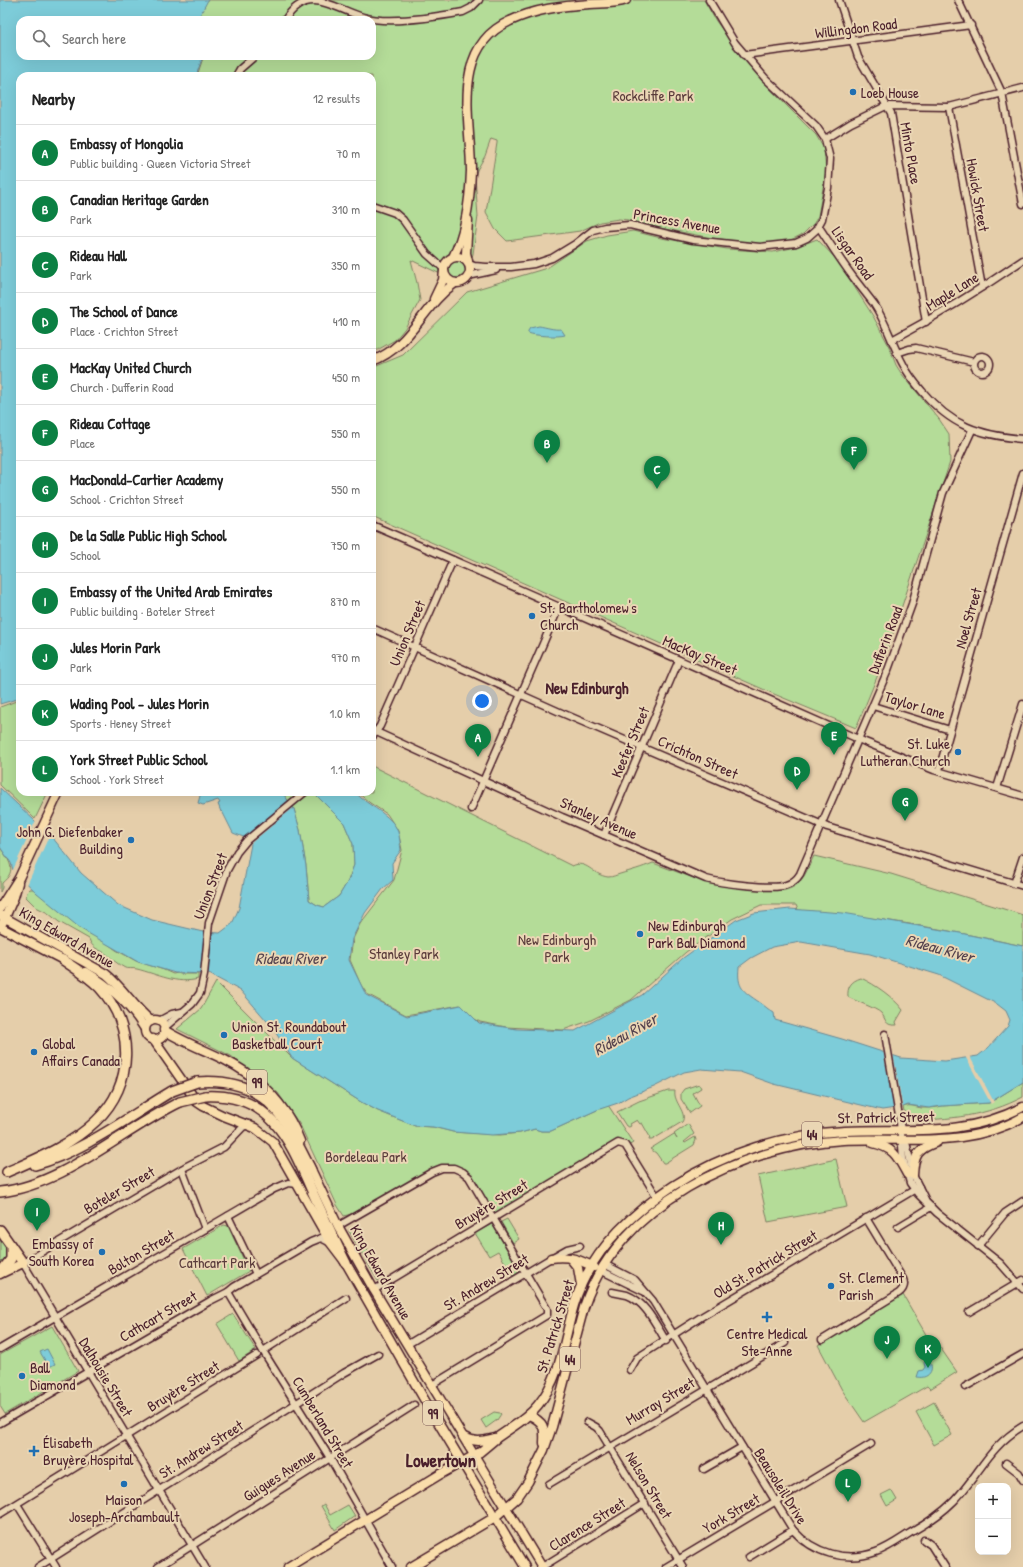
<!DOCTYPE html>
<meta charset="utf-8">
<style>
body{margin:0;font-family:"Patrick Hand",sans-serif;background:#f2f2f2;color:#222}
.controls{position:absolute;right:12px;bottom:12px;display:grid;overflow:hidden;border-radius:8px;box-shadow:0 4px 16px #0002}
.controls button{width:36px;height:36px;display:grid;place-items:center;padding:0;border:0;border-bottom:1px solid #e0e0e0;background:#fff;color:#222;font:20px sans-serif}
.you{position:absolute;left:482px;top:701px;width:14px;height:14px;margin:-10px;border:3px solid #fff;border-radius:50%;background:#1a73e8;box-shadow:0 0 0 6px #1a73e833}
.badge{display:grid;place-items:center;width:26px;height:26px;border-radius:50%;background:#0b8043;color:#fff;font-size:13px;font-weight:700}
.pin{position:absolute;translate:-50% -33px;filter:drop-shadow(0 1px 2px #0008)}
.pin::after{content:'';position:absolute;top:21px;width:14px;height:12px;background:inherit;clip-path:polygon(0 0,100% 0,50% 100%)}
.list{margin:0;padding:0;list-style:none}
h2{display:flex;justify-content:space-between;align-items:center;height:52px;margin:0;padding:0 16px;font-size:17px}
h2 small{font-size:13px;font-weight:400;color:#767676}
.list li{display:grid;grid-template-columns:26px 1fr auto;gap:12px;align-items:center;box-sizing:border-box;height:56px;padding:0 16px;border-top:1px solid #e0e0e0}
.list b{display:block;font-size:15px;white-space:nowrap}
.list p{margin:0;font-size:13px;white-space:nowrap;color:#767676}
.list em{font-size:13px;font-style:normal;color:#767676}
.icon{flex:none;width:22px;height:22px;fill:none;stroke:currentColor;stroke-width:2;stroke-linecap:round;stroke-linejoin:round}
.map{position:relative;flex:none;width:1023px;height:1567px;overflow:hidden}
.search{position:absolute;background:#fff;box-shadow:0 4px 16px #0002;left:16px;top:16px;width:360px;height:44px;display:flex;align-items:center;gap:10px;box-sizing:border-box;padding:0 14px;border-radius:12px;color:#767676;font-size:15px}
.panel{position:absolute;background:#fff;box-shadow:0 4px 16px #0002;left:16px;top:72px;width:360px;height:724px;border-radius:12px}
.map>svg:first-child{display:block}
.green{fill:#b4dc98;stroke:#7f7e62}
.water{fill:#7dccd9;stroke:#698793;fill-rule:evenodd}
.pier{fill:#e5ceaa}
.lines{fill:none;stroke-linecap:round;stroke-linejoin:round}
.minor-casing{stroke:#4a1f2b;stroke-width:9}
.major-casing{stroke:#4a1f2b;stroke-width:11}
.highway-casing{stroke:#4a1f2b;stroke-width:12}
.minor{stroke:#ead6b4;stroke-width:6}
.major{stroke:#f9ddab;stroke-width:8}
.highway{stroke:#f9ddab;stroke-width:9}
.highway-bridge-casing{stroke:#4a1f2b;stroke-width:12;stroke-linecap:butt}
.highway-bridge{stroke:#f9ddab;stroke-width:9}
.poi-dot{fill:#1f6fb2;stroke:#ead6b4;stroke-width:1.5}
.labels{text-anchor:middle;dominant-baseline:central;stroke-width:4;stroke-linejoin:round;paint-order:stroke}
.shield{fill:#ead6b4;stroke:#7a5654;stroke-width:1}
.shield-label{font-size:14px;font-weight:bold;fill:#4a1f2b}
.street-label{font-size:15px;fill:#4a1f2b;stroke:#ead6b4}
.poi-label{font-size:15px;fill:#4a1f2b;stroke:#ead6b4;text-anchor:start}
.park-label{font-size:15px;fill:#5a3b3b;stroke:#ead6b4}
.neighbourhood-label{font-size:16px;font-weight:bold;fill:#4a1f2b;stroke:#ead6b4}
.water-label{font-size:16px;font-style:italic;fill:#54424e;stroke:#ead6b4}
.district-label{font-size:19px;font-weight:bold;fill:#4a1f2b;stroke:#ead6b4}
</style>
<div class="map">
<svg width="1023" height="1567" viewBox="0 0 1023 1567">
<rect width="100%" height="100%" fill="#e5ceaa"/>
<filter id="ink" filterUnits="userSpaceOnUse"><feTurbulence type="fractalNoise" baseFrequency=".025" numOctaves="2"/><feDisplacementMap in="SourceGraphic" scale="8" xChannelSelector="R" yChannelSelector="G"/><feConvolveMatrix kernelMatrix="1 2 1 2 8 2 1 2 1" color-interpolation-filters="sRGB"/></filter>
<g filter="url(#ink)">
<g class="green">
<polygon points="207,0 704,0 716,21 748,64 771,90 816,135 824,149 826,171 818,216 814,223 803,234 791,240 768,245 712,238 628,222 628,220 619,219 600,222 580,231 507,241 495,229 486,212 497,143 497,141 491,139 485,156 477,170 475,178 478,216 473,254 466,274 453,280 411,260 417,283 420,300 405,328 395,340 372,353 372,76 197,76 203,58 201,56 372,56 372,20 199,20 199,17"/>
<polygon points="633,231 661,238 727,249 773,252 796,247 817,239 838,261 873,316 888,344 896,365 901,373 939,419 949,434 950,462 884,660 856,728 774,694 372,516 372,368 403,355 467,292 547,268 587,241 607,235"/>
<polygon points="19,700 20,792 48,792 35,819 0,785 0,707"/>
<path d="M 372,766 L 572,866 C 587,859 592,875 608,877 C 613,877 616,875 620,874 C 633,870 641,868 653,863 L 707,883 L 785,890 C 803,886 806,871 814,856 L 891,874 L 1023,915 L 1023,946 C 949,930 874,916 798,910 L 796,905 L 761,905 L 732,919 L 686,952 L 631,1000 L 589,1021 L 563,1030 L 506,1027 L 480,1022 L 470,1016 L 460,1005 L 406,1015 L 367,994 L 361,985 L 350,960 L 353,939 L 360,924 L 394,880 L 402,850 L 398,831 L 387,814 L 370,803 L 357,792 L 372,792 Z"/>
<polygon points="282,792 313,792 344,823 353,844 354,865 348,881 339,896 324,907 317,905 309,900 306,866 300,830 294,809"/>
<path d="M 0,847 C 9,861 18,870 2,883 L 2,888 L 0,892 Z"/>
<path d="M 30,889 L 35,889 L 116,950 L 136,961 L 164,970 L 173,974 L 178,973 L 180,974 L 198,974 L 198,979 C 177,985 157,974 137,969 C 133,968 128,969 125,968 C 117,964 111,958 105,953 C 98,949 92,948 89,939 L 59,922 L 48,913 L 36,907 L 26,897 L 27,892 Z"/>
<path d="M 861,978 C 876,985 893,997 903,1010 L 896,1022 L 897,1025 C 884,1026 887,1020 881,1013 C 876,1008 855,1001 848,997 C 847,987 851,981 861,978 Z"/>
<polygon points="216,982 292,1058 361,1102 378,1111 415,1126 433,1127 453,1132 500,1135 520,1133 535,1129 541,1131 551,1131 608,1105 633,1143 626,1147 622,1143 493,1218 469,1177 446,1168 366,1210 344,1216 337,1205 300,1125 278,1093 231,1056 177,1029 201,1009"/>
<path d="M 1023,1082 L 1023,1097 C 987,1116 949,1120 908,1120 L 906,1118 L 903,1107 C 911,1104 915,1107 922,1108 C 929,1108 935,1108 942,1106 L 989,1103 Z"/>
<polygon points="699,1084 701,1088 693,1093 700,1106 690,1113 681,1099 681,1093 684,1089"/>
<path d="M 668,1091 L 675,1091 C 673,1102 688,1113 682,1122 L 652,1140 L 649,1140 L 650,1137 L 642,1123 L 640,1124 L 637,1120 L 630,1124 L 631,1126 L 629,1127 L 626,1126 L 617,1112 L 639,1101 Z"/>
<polygon points="688,1124 694,1134 684,1142 685,1143 695,1137 696,1140 694,1145 665,1163 663,1163 656,1153 650,1149 674,1134 677,1139 674,1134"/>
<polygon points="836,1159 847,1207 768,1222 758,1176"/>
<polygon points="507,1219 519,1239 513,1243 501,1222"/>
<polygon points="492,1224 520,1271 513,1276 498,1251 489,1256 475,1233"/>
<polygon points="224,1225 228,1226 249,1271 207,1296 183,1249"/>
<polygon points="354,1226 383,1277 378,1281 349,1231 349,1229"/>
<polygon points="0,1236 7,1247 7,1259 0,1265"/>
<polygon points="902,1293 928,1338 935,1340 957,1372 930,1389 927,1386 864,1422 842,1390 818,1345"/>
<polygon points="233,1314 256,1350 239,1361 217,1324"/>
<polygon points="52,1326 78,1371 5,1414 0,1406 0,1355"/>
<polygon points="934,1402 952,1435 934,1445 916,1412"/>
<polygon points="494,1412 500,1413 501,1414 497,1420 486,1428 481,1420"/>
<polygon points="891,1490 897,1500 887,1506 881,1495"/>
<polygon points="324,1504 330,1515 348,1505 355,1516 335,1530 321,1506"/>
</g>
<g class="water">
<polygon points="0,0 208,0 199,17 199,20 20,20 20,56 203,56 196,76 20,76 20,698 0,704"/>
<path d="M 539,326 C 546,327 554,330 561,329 L 565,335 C 559,337 535,336 528,333 L 528,331 L 530,328 Z"/>
<path d="M 0,788 L 52,837 L 81,873 L 118,905 L 152,920 L 203,932 L 220,933 L 232,924 L 239,908 L 251,844 L 246,838 L 233,833 L 222,811 L 221,812 L 218,804 L 220,803 L 218,800 L 203,805 L 198,803 L 200,796 L 198,792 L 282,792 L 294,809 L 300,830 L 306,866 L 309,900 L 317,905 L 324,907 L 339,896 L 348,881 L 354,865 L 353,844 L 344,823 L 313,792 L 355,792 C 367,806 392,814 398,832 C 400,838 400,844 401,850 L 392,863 L 393,880 L 383,889 L 365,913 L 352,939 L 349,960 L 366,995 L 407,1016 L 461,1005 L 479,1023 L 517,1029 L 575,1031 L 642,995 L 683,958 L 736,920 L 754,913 L 790,909 L 843,913 L 960,933 L 1023,946 L 1023,1082 L 989,1103 L 942,1106 L 929,1108 L 908,1105 L 903,1107 L 882,1110 L 774,1084 L 740,1072 L 701,1069 L 684,1072 L 654,1087 L 628,1097 L 618,1103 L 597,1110 L 551,1131 L 541,1131 L 535,1129 L 520,1133 L 492,1135 L 453,1132 L 433,1127 L 415,1126 L 378,1111 L 361,1102 L 292,1058 L 272,1027 L 241,991 L 209,974 L 175,973 L 138,962 L 81,929 L 37,893 L 13,870 L 11,863 L 0,847 ZM 801,942 L 870,954 L 939,975 L 997,1004 L 1006,1011 L 1010,1020 L 1008,1026 L 988,1048 L 978,1056 L 945,1061 L 901,1058 L 842,1039 L 775,1020 L 774,1013 C 769,1010 765,1006 759,1002 C 743,991 737,988 739,967 L 751,958 L 772,947 Z"/>
<polygon points="47,1349 55,1364 49,1367 40,1352"/>
<path d="M 926,1358 C 937,1366 930,1380 917,1377 L 919,1371 L 923,1370 L 925,1367 L 924,1363 Z"/>
</g>
<g class="pier">
<polygon points="289,802 293,808 250,844 246,838"/>
<polygon points="36,820 50,834 27,885 12,872"/>
<polygon points="883,1050 893,1053 903,1109 894,1110"/>
<polygon points="967,1055 969,1055 994,1102 991,1104 965,1056"/>
</g>
<g class="lines">
<g class="minor-casing">
<g id="minor">
<polyline points="839,0 858,57 891,113 926,322"/>
<polyline points="958,0 1002,93 1023,204"/>
<path d="M 285,20 C 291,10 301,1 314,1 C 329,1 348,13 363,17 C 389,25 436,17 463,12 L 471,8 L 479,0"/>
<polyline points="744,55 971,25"/>
<polyline points="236,76 240,69 255,56"/>
<polyline points="949,107 982,287"/>
<polyline points="825,139 851,123 886,106 949,107 1023,88"/>
<polyline points="372,205 395,213 403,220 427,254 444,269"/>
<path d="M 819,227 C 830,244 841,261 853,277 C 860,286 867,295 874,304 C 886,322 892,344 903,364 C 908,374 915,383 922,391 C 951,426 979,435 1023,439"/>
<polyline points="469,264 474,266 486,267 511,267 534,264 552,258 575,244 593,230 605,227 630,225 693,240 760,247 796,243 807,238 816,230 822,219 828,188 830,159 825,139 816,126 765,78 735,43 709,0"/>
<polyline points="468,276 496,270"/>
<path d="M 892,340 C 937,316 981,289 1023,260"/>
<polyline points="897,353 909,349 916,348 974,362"/>
<circle cx="982" cy="364" r="8"/>
<polyline points="372,525 453,560 865,742 934,770 1023,796"/>
<polyline points="372,628 562,713 827,827 1023,886"/>
<polyline points="873,706 950,730"/>
<path d="M 372,730 L 562,817 L 706,879 C 720,883 774,890 786,885 C 792,883 797,879 800,874 L 888,670 L 912,604 L 943,493 L 972,430"/>
<polyline points="372,737 380,726 453,560"/>
<polyline points="939,770 1023,473"/>
<polyline points="997,788 1023,704"/>
<polyline points="471,809 559,607"/>
<polyline points="604,835 679,660"/>
<polyline points="1014,884 1023,857"/>
<polyline points="159,1021 172,1014 182,1012"/>
<polyline points="164,1028 192,1004 200,993 204,975 209,923 227,870 237,852 247,840 305,792"/>
<polyline points="885,1034 900,1122 903,1158 910,1183 918,1194 937,1213 1000,1263 1023,1289"/>
<polyline points="902,1140 907,1146 913,1175 925,1199"/>
<polyline points="182,1169 205,1229"/>
<polyline points="228,1216 256,1274"/>
<polyline points="338,1226 432,1172 442,1168 454,1168 463,1172 469,1177 547,1309 547,1315 432,1385"/>
<polyline points="898,1227 931,1207"/>
<polyline points="978,1246 1005,1213 1023,1201"/>
<path d="M 604,1264 L 635,1280 L 653,1301 L 793,1530 C 813,1553 846,1563 876,1552 C 888,1548 899,1540 910,1533 C 926,1524 941,1514 954,1501 C 980,1474 988,1447 1023,1426"/>
<polyline points="600,1270 643,1291"/>
<polyline points="374,1290 618,1143 625,1145 657,1197"/>
<polyline points="228,1292 263,1351 330,1458 392,1567"/>
<path d="M 612,1292 C 617,1293 622,1294 627,1295 C 646,1302 656,1325 666,1341"/>
<polyline points="969,1312 1023,1280"/>
<path d="M 822,1340 L 899,1293 C 904,1289 905,1284 903,1279 L 866,1218"/>
<polyline points="408,1344 551,1258 567,1249 580,1246"/>
<polyline points="0,1349 274,1189 288,1183 298,1184"/>
<polyline points="263,1351 346,1298"/>
<polyline points="630,1370 637,1358 701,1317 919,1187"/>
<polyline points="965,1387 1023,1354"/>
<polyline points="587,1422 596,1427 600,1431 683,1567"/>
<polyline points="0,1423 210,1301 228,1292 234,1287 311,1242 321,1238 329,1242"/>
<polyline points="1006,1463 1019,1473 1023,1480"/>
<polyline points="704,1469 742,1447"/>
<polyline points="549,1484 785,1343"/>
<polyline points="17,1504 56,1567"/>
<polyline points="0,1514 257,1355"/>
<polyline points="924,1540 931,1545 945,1567"/>
<polyline points="749,1557 793,1530"/>
<polyline points="38,1567 344,1373 378,1354"/>
<polyline points="158,1567 414,1405"/>
<polyline points="205,1567 23,1263 185,1167 224,1147 243,1127 249,1124"/>
<polyline points="542,1567 645,1503"/>
<polyline points="666,1567 871,1444"/>
</g>
</g>
<g class="major-casing">
<g id="major">
<circle cx="457" cy="270" r="13"/>
<path d="M 453,257 C 466,232 470,199 471,171 C 471,120 450,48 510,21 C 535,9 562,6 590,4 C 602,3 615,4 626,0"/>
<polyline points="468,261 466,253 468,220"/>
<polyline points="434,299 443,280 444,271"/>
<path d="M 372,361 C 411,347 423,305 455,283"/>
<polyline points="0,908 19,878 59,792"/>
<path d="M 0,915 L 106,974 C 123,988 134,1007 151,1021"/>
<polyline points="3,922 14,897 18,883"/>
<polyline points="0,927 69,963"/>
<path d="M 86,972 C 111,987 130,1004 145,1029"/>
<circle cx="155" cy="1030" r="10"/>
<path d="M 164,1030 C 183,1042 205,1050 225,1060 C 260,1078 286,1104 300,1141"/>
<polyline points="153,1039 197,1102 203,1106 224,1116 255,1128 273,1142 330,1242 346,1263 424,1399 525,1567"/>
<path d="M 873,1143 C 894,1148 897,1156 907,1174"/>
<polyline points="309,1165 338,1226 374,1290 542,1567"/>
<path d="M 913,1175 C 914,1154 918,1149 937,1142"/>
<path d="M 551,1258 C 568,1255 580,1260 594,1267"/>
<polyline points="570,1258 578,1268 581,1285"/>
<polyline points="0,1274 23,1263"/>
<path d="M 529,1415 C 544,1422 545,1427 544,1443"/>
<path d="M 464,1437 C 476,1443 482,1441 495,1438"/>
<path d="M 288,1567 C 338,1536 389,1506 439,1475 C 453,1467 467,1460 480,1452 C 486,1447 492,1442 498,1437 C 512,1427 527,1419 538,1405 C 561,1377 564,1339 574,1305 C 589,1253 629,1215 673,1186 C 724,1153 784,1134 845,1131 C 909,1128 963,1138 1023,1107"/>
<path d="M 411,1567 L 495,1517 L 517,1498 L 528,1482 L 544,1450 L 552,1427 L 584,1307 C 617,1205 741,1146 843,1140 C 904,1137 968,1149 1023,1117"/>
</g>
</g>
<g class="highway-casing">
<g id="highway">
<path d="M 197,1082 C 267,1077 284,1116 311,1170"/>
<path d="M 205,1096 C 271,1093 289,1139 312,1191 C 323,1215 334,1239 346,1263"/>
<path d="M 35,1165 C 82,1152 130,1116 172,1091"/>
<path d="M 7,1172 C 39,1158 71,1145 96,1121 C 135,1084 135,1026 99,987 C 88,976 75,968 63,960"/>
<path d="M 0,1192 C 64,1185 122,1130 180,1102"/>
<polyline points="0,1230 23,1263"/>
<polyline points="0,1273 11,1259 11,1247"/>
</g>
</g>
<use href="#minor" class="minor"/>
<use href="#major" class="major"/>
<use href="#highway" class="highway"/>
<g class="highway-bridge-casing">
<g id="highway-bridge">
<polyline points="172,1091 197,1082"/>
<polyline points="180,1102 205,1096"/>
</g>
</g>
<use href="#highway-bridge" class="highway-bridge"/>
</g>
</g>
<g class="poi-dot">
<circle cx="853" cy="92" r="4"/>
<circle cx="532" cy="616" r="4"/>
<circle cx="958" cy="752" r="4"/>
<circle cx="131" cy="840" r="4"/>
<circle cx="640" cy="934" r="4"/>
<circle cx="224" cy="1035" r="4"/>
<circle cx="34" cy="1052" r="4"/>
<circle cx="102" cy="1252" r="4"/>
<circle cx="831" cy="1286" r="4"/>
<path d="M765 1311h4v4h4v4h-4v4h-4v-4h-4v-4h4z"/>
<circle cx="22" cy="1376" r="4"/>
<path d="M32 1445h4v4h4v4h-4v4h-4v-4h-4v-4h4z"/>
<circle cx="124" cy="1484" r="4"/>
</g>
<g class="labels">
<g class="shield">
<rect x="247" y="1070" width="20" height="24" rx="3"/>
<rect x="802" y="1122" width="20" height="24" rx="3"/>
<rect x="560" y="1347" width="20" height="24" rx="3"/>
<rect x="423" y="1401" width="20" height="24" rx="3"/>
</g>
<g class="shield-label">
<text x="257" y="1082">99</text>
<text x="812" y="1134">44</text>
<text x="570" y="1359">44</text>
<text x="433" y="1413">99</text>
</g>
<g class="street-label">
<text transform="translate(856 28) rotate(-7)">Willingdon Road</text>
<text transform="translate(911 153) rotate(80)">Minto Place</text>
<text transform="translate(978 195) rotate(80)">Howick Street</text>
<text transform="translate(677 221) rotate(10)">Princess Avenue</text>
<text transform="translate(853 253) rotate(55)">Lisgar Road</text>
<text transform="translate(952 291) rotate(-32)">Maple Lane</text>
<text transform="translate(968 618) rotate(-74)">Noel Street</text>
<text transform="translate(407 633) rotate(-67)">Union Street</text>
<text transform="translate(885 640) rotate(-69)">Dufferin Road</text>
<text transform="translate(700 655) rotate(23)">MacKay Street</text>
<text transform="translate(915 705) rotate(17)">Taylor Lane</text>
<text transform="translate(630 742) rotate(-67)">Keefer Street</text>
<text transform="translate(698 757) rotate(24)">Crichton Street</text>
<text transform="translate(599 818) rotate(24)">Stanley Avenue</text>
<text transform="translate(210 886) rotate(-69)">Union Street</text>
<text transform="translate(67 937) rotate(30)">King Edward Avenue</text>
<text transform="translate(886 1117) rotate(-1)">St. Patrick Street</text>
<text transform="translate(119 1190) rotate(-30)">Boteler Street</text>
<text transform="translate(491 1204) rotate(-31)">Bruyère Street</text>
<text transform="translate(141 1252) rotate(-30)">Bolton Street</text>
<text transform="translate(765 1264) rotate(-31)">Old St. Patrick Street</text>
<text transform="translate(381 1272) rotate(60)">King Edward Avenue</text>
<text transform="translate(486 1282) rotate(-31)">St. Andrew Street</text>
<text transform="translate(158 1316) rotate(-30)">Cathcart Street</text>
<text transform="translate(555 1326) rotate(-73)">St. Patrick Street</text>
<text transform="translate(106 1377) rotate(59)">Dalhousie Street</text>
<text transform="translate(183 1386) rotate(-32)">Bruyère Street</text>
<text transform="translate(660 1401) rotate(-31)">Murray Street</text>
<text transform="translate(323 1422) rotate(59)">Cumberland Street</text>
<text transform="translate(201 1449) rotate(-32)">St. Andrew Street</text>
<text transform="translate(279 1475) rotate(-33)">Guigues Avenue</text>
<text transform="translate(649 1485) rotate(59)">Nelson Street</text>
<text transform="translate(781 1486) rotate(58)">Beausoleil Drive</text>
<text transform="translate(731 1513) rotate(-31)">York Street</text>
<text transform="translate(587 1524) rotate(-32)">Clarence Street</text>
</g>
<g class="poi-label">
<text x="861" y="92">Loeb House</text>
<text x="540" y="607">St. Bartholomew's<tspan x="540" dy="17">Church</tspan></text>
<text x="950" y="743" text-anchor="end">St. Luke<tspan x="950" dy="17">Lutheran Church</tspan></text>
<text x="123" y="831" text-anchor="end">John G. Diefenbaker<tspan x="123" dy="17">Building</tspan></text>
<text x="648" y="925">New Edinburgh<tspan x="648" dy="17">Park Ball Diamond</tspan></text>
<text x="232" y="1026">Union St. Roundabout<tspan x="232" dy="17">Basketball Court</tspan></text>
<text x="42" y="1043">Global<tspan x="42" dy="17">Affairs Canada</tspan></text>
<text x="94" y="1243" text-anchor="end">Embassy of<tspan x="94" dy="17">South Korea</tspan></text>
<text x="839" y="1277">St. Clement<tspan x="839" dy="17">Parish</tspan></text>
<text x="767" y="1333" text-anchor="middle">Centre Medical<tspan x="767" dy="17">Ste-Anne</tspan></text>
<text x="30" y="1367">Ball<tspan x="30" dy="17">Diamond</tspan></text>
<text x="43" y="1442">Élisabeth<tspan x="43" dy="17">Bruyère Hospital</tspan></text>
<text x="124" y="1499" text-anchor="middle">Maison<tspan x="124" dy="17">Joseph-Archambault</tspan></text>
</g>
<g class="park-label">
<text x="653" y="95">Rockcliffe Park</text>
<text x="557" y="939">New Edinburgh<tspan x="557" dy="17">Park</tspan></text>
<text x="404" y="953">Stanley Park</text>
<text x="366" y="1156">Bordeleau Park</text>
<text x="217" y="1262">Cathcart Park</text>
</g>
<g class="neighbourhood-label">
<text x="587" y="688">New Edinburgh</text>
</g>
<g class="water-label">
<text transform="translate(940 948) rotate(15)">Rideau River</text>
<text x="290" y="958">Rideau River</text>
<text transform="translate(625 1034) rotate(-29)">Rideau River</text>
</g>
<g class="district-label">
<text x="441" y="1460">Lowertown</text>
</g>
</g>
</svg>
<div class="controls">
<button>+</button>
<button>−</button>
</div>
<div class="you"></div>
<div class="pin badge" style="left:478px;top:757px">A</div>
<div class="pin badge" style="left:547px;top:463px">B</div>
<div class="pin badge" style="left:657px;top:489px">C</div>
<div class="pin badge" style="left:797px;top:790px">D</div>
<div class="pin badge" style="left:834px;top:755px">E</div>
<div class="pin badge" style="left:854px;top:470px">F</div>
<div class="pin badge" style="left:905px;top:821px">G</div>
<div class="pin badge" style="left:721px;top:1245px">H</div>
<div class="pin badge" style="left:37px;top:1231px">I</div>
<div class="pin badge" style="left:887px;top:1359px">J</div>
<div class="pin badge" style="left:928px;top:1368px">K</div>
<div class="pin badge" style="left:848px;top:1502px">L</div>
<div class="search"><svg class="icon" aria-label="search" viewBox="0 0 24 24"><circle cx="10" cy="10" r="6"/><path d="M15 15l6 6"/></svg>Search here</div>
<section class="panel">
<h2>Nearby<small>12 results</small></h2>
<ul class="list">
<li><span class="badge">A</span><div><b>Embassy of Mongolia</b><p>Public building · Queen Victoria Street</p></div><em>70 m</em></li>
<li><span class="badge">B</span><div><b>Canadian Heritage Garden</b><p>Park</p></div><em>310 m</em></li>
<li><span class="badge">C</span><div><b>Rideau Hall</b><p>Park</p></div><em>350 m</em></li>
<li><span class="badge">D</span><div><b>The School of Dance</b><p>Place · Crichton Street</p></div><em>410 m</em></li>
<li><span class="badge">E</span><div><b>MacKay United Church</b><p>Church · Dufferin Road</p></div><em>450 m</em></li>
<li><span class="badge">F</span><div><b>Rideau Cottage</b><p>Place</p></div><em>550 m</em></li>
<li><span class="badge">G</span><div><b>MacDonald-Cartier Academy</b><p>School · Crichton Street</p></div><em>550 m</em></li>
<li><span class="badge">H</span><div><b>De la Salle Public High School</b><p>School</p></div><em>750 m</em></li>
<li><span class="badge">I</span><div><b>Embassy of the United Arab Emirates</b><p>Public building · Boteler Street</p></div><em>870 m</em></li>
<li><span class="badge">J</span><div><b>Jules Morin Park</b><p>Park</p></div><em>970 m</em></li>
<li><span class="badge">K</span><div><b>Wading Pool - Jules Morin</b><p>Sports · Heney Street</p></div><em>1.0 km</em></li>
<li><span class="badge">L</span><div><b>York Street Public School</b><p>School · York Street</p></div><em>1.1 km</em></li>
</ul>
</section>
</div>
